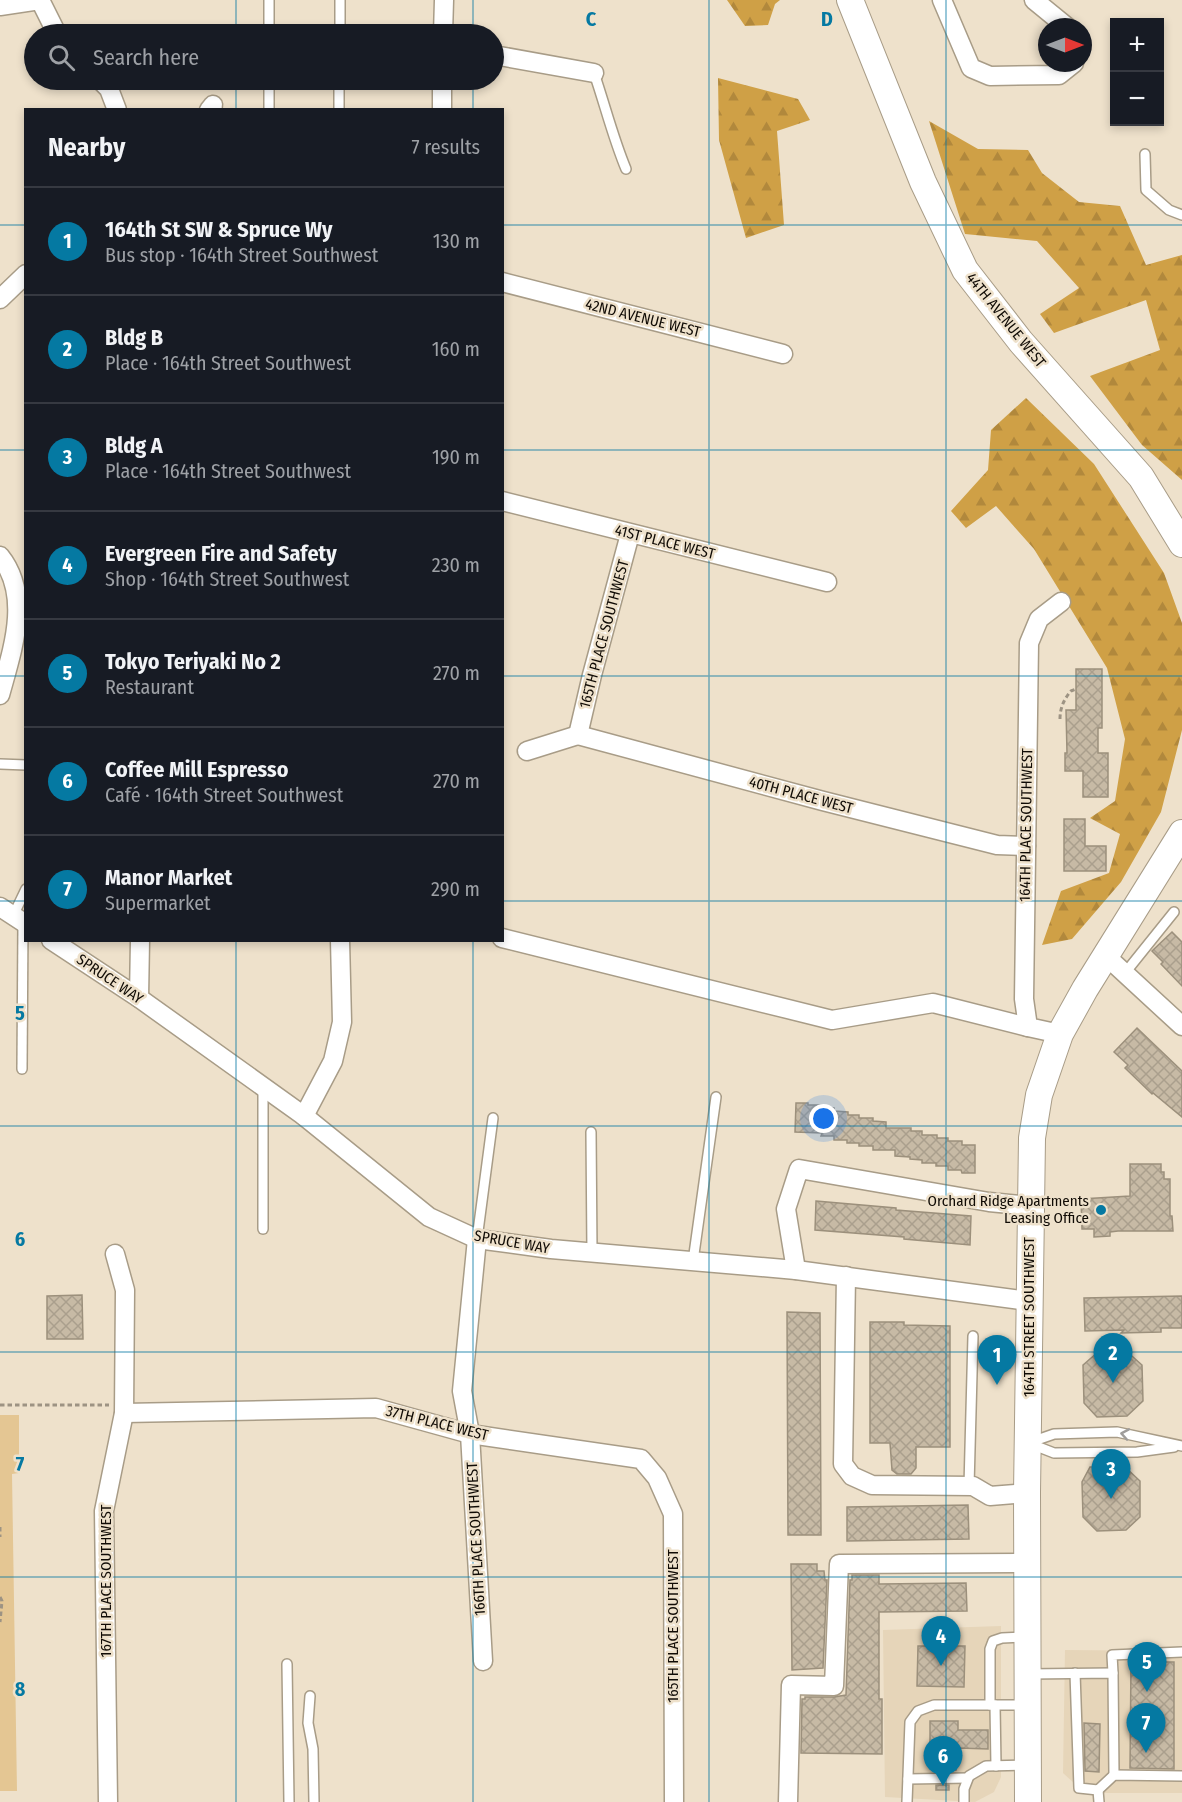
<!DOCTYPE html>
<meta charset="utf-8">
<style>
body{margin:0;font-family:"Fira Sans Condensed",sans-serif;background:#20242c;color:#f1f3f6}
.controls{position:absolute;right:18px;top:18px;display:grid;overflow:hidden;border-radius:0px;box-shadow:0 3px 9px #0003}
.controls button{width:54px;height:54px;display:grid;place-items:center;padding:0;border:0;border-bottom:2px solid #363941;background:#171b24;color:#f1f3f6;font:30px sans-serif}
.compass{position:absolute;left:1038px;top:18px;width:54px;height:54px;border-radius:50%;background:#171b24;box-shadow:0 3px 9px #0003;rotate:90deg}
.you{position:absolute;left:824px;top:1119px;width:21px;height:21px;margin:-15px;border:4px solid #fff;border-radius:50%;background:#1a73e8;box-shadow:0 0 0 9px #1a73e833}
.badge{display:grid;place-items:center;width:39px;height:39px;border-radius:50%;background:#0579a2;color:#fff;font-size:20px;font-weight:700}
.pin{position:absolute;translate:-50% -50px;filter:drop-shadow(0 2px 3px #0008)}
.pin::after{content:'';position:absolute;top:32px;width:21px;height:18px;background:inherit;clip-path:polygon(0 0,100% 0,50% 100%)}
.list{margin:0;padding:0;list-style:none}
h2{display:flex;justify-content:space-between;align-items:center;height:78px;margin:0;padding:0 24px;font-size:26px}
h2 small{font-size:20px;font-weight:400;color:#9ea1a6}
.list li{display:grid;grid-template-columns:39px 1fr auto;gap:18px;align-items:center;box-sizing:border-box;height:108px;padding:0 24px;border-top:2px solid #363941}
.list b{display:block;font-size:22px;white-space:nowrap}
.list p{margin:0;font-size:20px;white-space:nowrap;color:#9ea1a6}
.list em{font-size:20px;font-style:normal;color:#9ea1a6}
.icon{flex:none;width:33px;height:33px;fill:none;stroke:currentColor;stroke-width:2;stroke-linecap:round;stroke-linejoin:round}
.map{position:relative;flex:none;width:1182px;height:1802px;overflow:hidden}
.search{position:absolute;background:#171b24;box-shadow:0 3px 9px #0003;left:24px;top:24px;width:480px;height:66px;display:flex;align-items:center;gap:15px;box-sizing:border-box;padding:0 21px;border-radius:33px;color:#9ea1a6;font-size:22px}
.panel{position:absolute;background:#171b24;box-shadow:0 3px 9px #0003;left:24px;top:108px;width:480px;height:834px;border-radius:0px}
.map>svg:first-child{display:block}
.built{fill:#e6d5b9}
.green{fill:#e4c693}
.forest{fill:url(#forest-firs)}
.building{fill:url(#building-cross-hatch);stroke:#9c907c;stroke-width:1.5}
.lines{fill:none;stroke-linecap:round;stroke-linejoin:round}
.lane-casing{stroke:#a89c87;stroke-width:12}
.street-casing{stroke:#a89c87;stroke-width:21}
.secondary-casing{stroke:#a89c87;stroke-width:28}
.path{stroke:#9d9383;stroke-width:3;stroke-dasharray:4.5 3;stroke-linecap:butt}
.lane{stroke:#fff;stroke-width:9}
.street{stroke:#fff;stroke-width:18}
.secondary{stroke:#fff;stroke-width:26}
.oneway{stroke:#9f9d9b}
.grid{fill:none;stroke:#0579a2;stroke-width:1.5;stroke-opacity:0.55}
.poi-dot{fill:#0579a2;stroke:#eee1cb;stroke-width:2}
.labels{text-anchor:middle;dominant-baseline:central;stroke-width:5;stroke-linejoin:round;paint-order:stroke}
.street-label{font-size:15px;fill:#100b05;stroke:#eee1cb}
.poi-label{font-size:15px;fill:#100b05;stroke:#eee1cb;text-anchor:end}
.grid-label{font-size:20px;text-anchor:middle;font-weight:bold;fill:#0579a2;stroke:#eee1cb;stroke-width:5;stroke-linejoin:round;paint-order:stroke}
</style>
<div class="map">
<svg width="1182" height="1802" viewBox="0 0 1182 1802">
<defs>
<pattern id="forest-firs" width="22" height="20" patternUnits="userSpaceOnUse" patternTransform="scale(1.5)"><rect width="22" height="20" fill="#cfa046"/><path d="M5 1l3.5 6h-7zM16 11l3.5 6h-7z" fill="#b1883c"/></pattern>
<pattern id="building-cross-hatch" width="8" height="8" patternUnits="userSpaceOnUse" patternTransform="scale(1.5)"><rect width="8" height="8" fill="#c7baa5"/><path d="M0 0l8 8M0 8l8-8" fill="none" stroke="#aa9f8d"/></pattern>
</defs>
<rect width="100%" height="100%" fill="#eee1cb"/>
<g class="built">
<polygon points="1001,1626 1001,1777 994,1792 975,1802 885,1797 883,1630"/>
<polygon points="1065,1650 1182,1651 1182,1793 1085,1793 1063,1773"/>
</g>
<polygon class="green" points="0,1415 19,1415 19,1473 12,1474 17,1791 0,1791"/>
<g class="forest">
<polygon points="727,0 780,0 775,4 768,25 745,26"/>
<polygon points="718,78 798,99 810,120 777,131 784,225 746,238 719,140"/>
<polygon points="929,121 978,149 1028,150 1042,173 1079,202 1120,206 1146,265 1182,255 1182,480 1142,445 1090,376 1160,350 1146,300 1054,333 1040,314 1079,288 1037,241 965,234"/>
<polygon points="1026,398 1094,464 1164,573 1182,623 1182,730 1161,812 1121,882 1072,939 1042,945 1061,891 1109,873 1120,834 1090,818 1115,801 1125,739 1107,668 1034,549 996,506 966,528 951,511 988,470 991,430"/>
</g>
<g class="building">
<polygon points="1076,669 1102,669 1102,728 1098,728 1098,753 1108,753 1108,797 1083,797 1083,771 1065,771 1065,753 1067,753 1066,710 1076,710"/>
<polygon points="1064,819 1085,819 1085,846 1106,846 1106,871 1064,871"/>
<polygon points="1172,932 1182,942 1182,986 1161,964 1163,962 1152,951"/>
<polygon points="1137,1028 1182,1071 1182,1117 1153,1093 1152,1094 1125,1068 1128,1065 1114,1052"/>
<polygon points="796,1103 808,1103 808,1105 822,1105 822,1108 834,1108 834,1111 848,1112 848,1115 859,1115 859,1118 873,1118 873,1121 886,1122 886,1128 911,1128 911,1131 922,1131 922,1135 937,1135 937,1138 948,1138 948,1141 962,1141 962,1145 975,1145 975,1173 962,1173 961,1170 948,1170 948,1166 936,1166 936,1163 922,1163 922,1160 910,1159 910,1157 895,1156 895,1150 873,1150 873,1146 859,1146 859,1143 847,1143 847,1140 834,1140 834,1136 821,1136 822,1133 795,1132"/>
<polygon points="1130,1164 1161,1164 1161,1172 1164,1172 1164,1179 1170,1179 1170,1216 1172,1216 1173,1231 1118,1231 1110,1232 1110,1236 1094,1237 1094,1229 1082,1229 1081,1199 1130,1196"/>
<polygon points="816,1201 896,1208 896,1210 971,1216 970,1245 904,1239 904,1237 815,1230"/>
<polygon points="82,1295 83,1339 47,1339 47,1296"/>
<polygon points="1182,1296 1182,1328 1161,1328 1161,1332 1121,1333 1124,1330 1085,1331 1084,1298"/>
<polygon points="787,1312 820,1313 821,1535 788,1535"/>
<polygon points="870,1322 904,1322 904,1325 950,1326 950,1447 916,1447 916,1468 911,1474 897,1474 892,1470 890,1443 870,1443"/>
<polygon points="1113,1339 1142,1365 1143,1401 1127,1416 1097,1417 1084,1403 1083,1365"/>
<polygon points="1090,1467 1125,1467 1140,1481 1140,1517 1126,1530 1097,1531 1083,1517 1082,1482"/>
<polygon points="968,1505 969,1539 847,1541 847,1507"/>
<polygon points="791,1564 817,1564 817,1571 824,1571 825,1580 827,1580 823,1668 792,1670"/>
<polygon points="852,1575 879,1575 879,1584 966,1583 967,1611 879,1612 879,1699 882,1699 882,1754 801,1753 802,1699 805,1699 805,1697 834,1697 846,1695 850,1580 852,1580"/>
<polygon points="918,1646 965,1646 964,1687 917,1686"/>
<polygon points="1131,1662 1174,1662 1174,1769 1130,1768"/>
<polygon points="930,1721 958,1721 958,1730 988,1730 988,1749 958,1748 958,1764 956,1764 956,1770 936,1772 933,1770 933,1766 930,1766"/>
<polygon points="1084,1723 1100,1724 1099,1772 1085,1771"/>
<rect x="936" y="1785" width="13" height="5"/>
</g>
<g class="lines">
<g class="lane-casing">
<g id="lane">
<polyline points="269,0 269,34"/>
<polyline points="340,34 340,0"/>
<path d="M 594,73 C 605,105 613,138 626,169"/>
<polyline points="269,80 269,110"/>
<polyline points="339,110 339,80"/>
<polyline points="1145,154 1146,190 1169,210 1182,215"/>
<polyline points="0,764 26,765"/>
<polyline points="13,916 26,889"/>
<polyline points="1125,973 1174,912"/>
<polyline points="22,1069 23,922"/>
<polyline points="263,1087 263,1229"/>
<polyline points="591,1132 592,1253"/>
<polyline points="477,1239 493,1118"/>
<polyline points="693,1261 716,1097"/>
<polyline points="1031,1442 1054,1434 1117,1432 1182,1446"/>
<polyline points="1031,1444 1054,1453 1137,1452 1174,1447"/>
<polyline points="969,1486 973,1336"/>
<polyline points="287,1664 289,1802"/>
<polyline points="1075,1673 1079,1788 1098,1790 1114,1775 1182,1776"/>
<polyline points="1113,1673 1112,1655 1182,1652"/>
<polyline points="1029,1674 1113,1673 1114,1775"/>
<polyline points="310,1696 308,1723 313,1749 314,1802"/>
<polyline points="990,1705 990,1649 993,1641 1002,1638 1026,1637"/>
<polyline points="995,1705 996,1766"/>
<polyline points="908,1779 968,1778"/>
<polyline points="1098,1790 1099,1802"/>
<polyline points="907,1802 910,1722 918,1711 934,1705 1027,1705"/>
<polyline points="964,1802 964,1789 969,1776 986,1766 1026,1765"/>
</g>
</g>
<g class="street-casing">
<g id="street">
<polyline points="40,0 57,34"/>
<polyline points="942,0 971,68 990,76 1059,75 1074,63"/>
<polyline points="1034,0 1067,27"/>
<polyline points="0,6 40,0"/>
<polyline points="443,34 444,0"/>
<polyline points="494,55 594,73"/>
<polyline points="100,80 109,89 117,110"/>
<polyline points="209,110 213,105"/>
<polyline points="442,110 442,80"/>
<polyline points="502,282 783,354"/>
<polyline points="0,299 26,274"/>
<polyline points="502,501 827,582"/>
<path d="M 0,556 C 32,596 12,651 0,695"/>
<polyline points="578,735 823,801 997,845 1026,846"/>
<polyline points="578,735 592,675 630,534"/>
<polyline points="527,751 578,735"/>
<polyline points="0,907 26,924"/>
<polyline points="502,938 832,1020 933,1003 1028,1027"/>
<polyline points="51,940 139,998 304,1116 429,1217 477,1239 551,1249 796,1270 1028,1301"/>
<polyline points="1106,956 1182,1026"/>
<polyline points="139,998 140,940"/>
<polyline points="1060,1034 1028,1027 1024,999 1029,643 1039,619 1061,602"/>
<polyline points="304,1116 333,1061 342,1022 340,940"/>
<polyline points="477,1239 462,1391 470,1434 483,1661"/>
<polyline points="796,1270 786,1209 799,1169 989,1202 1030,1206"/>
<polyline points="846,1276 843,1464 852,1476 872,1485 973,1486 990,1496 1027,1493"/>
<polyline points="124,1413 376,1408 470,1434 641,1459 657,1478 673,1514 674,1802"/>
<polyline points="108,1802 104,1511 124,1413 125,1290 115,1254"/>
<polyline points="788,1802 791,1685 834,1686 839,1564 1028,1563"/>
</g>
</g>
<g class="secondary-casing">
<g id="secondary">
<polyline points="850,0 923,182 965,270 1021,342 1141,477 1182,544"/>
<polyline points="1028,1802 1027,1493 1032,1138 1039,1095 1060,1034 1085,989 1182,833"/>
</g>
</g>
<g class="path">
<path d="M 1060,719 C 1060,708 1064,699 1071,691 L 1076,689"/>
<polyline points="0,1405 109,1405"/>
<polyline points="0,1527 0,1537"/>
<polyline points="0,1597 2,1601 0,1622"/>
</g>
<use href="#lane" class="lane"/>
<use href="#street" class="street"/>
<use href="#secondary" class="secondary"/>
</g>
<defs><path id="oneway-chevron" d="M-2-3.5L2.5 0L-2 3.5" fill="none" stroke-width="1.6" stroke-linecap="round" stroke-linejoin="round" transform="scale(1.5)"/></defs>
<use class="oneway" href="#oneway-chevron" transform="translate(1125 1434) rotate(-170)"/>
<path class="grid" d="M 236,0 L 236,34M 473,0 L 473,34M 709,0 L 709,1802M 946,0 L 946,1802M 236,80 L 236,110M 473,80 L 473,110M 0,225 L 26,225M 502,225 L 1182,225M 0,450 L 26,450M 502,450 L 1182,450M 0,676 L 26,676M 502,676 L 1182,676M 0,901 L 26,901M 502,901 L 1182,901M 236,940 L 236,1802M 473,940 L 473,1802M 0,1126 L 1182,1126M 0,1352 L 1182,1352M 0,1577 L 1182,1577"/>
<circle class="poi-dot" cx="1101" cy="1210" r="6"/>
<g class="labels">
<g class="street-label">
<text transform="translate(643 318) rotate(14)">42ND AVENUE WEST</text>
<text transform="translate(1006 320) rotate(51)">44TH AVENUE WEST</text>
<text transform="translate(665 542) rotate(14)">41ST PLACE WEST</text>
<text transform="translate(604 634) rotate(-75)">165TH PLACE SOUTHWEST</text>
<text transform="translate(801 795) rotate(15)">40TH PLACE WEST</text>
<text transform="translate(1026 825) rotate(-89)">164TH PLACE SOUTHWEST</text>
<text transform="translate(110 979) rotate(34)">SPRUCE WAY</text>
<text transform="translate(512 1242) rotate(10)">SPRUCE WAY</text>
<text transform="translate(1029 1317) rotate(-90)">164TH STREET SOUTHWEST</text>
<text transform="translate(437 1423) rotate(14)">37TH PLACE WEST</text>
<text transform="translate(476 1539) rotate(-93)">166TH PLACE SOUTHWEST</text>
<text transform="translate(106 1581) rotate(-90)">167TH PLACE SOUTHWEST</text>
<text transform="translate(673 1626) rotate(-90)">165TH PLACE SOUTHWEST</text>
</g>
<g class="poi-label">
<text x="1089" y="1201">Orchard Ridge Apartments<tspan x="1089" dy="17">Leasing Office</tspan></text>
</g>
</g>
<g class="grid-label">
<text x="591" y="26">C</text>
<text x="827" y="26">D</text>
<text x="20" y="1020">5</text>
<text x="20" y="1246">6</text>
<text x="20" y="1471">7</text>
<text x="20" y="1696">8</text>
</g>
</svg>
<div class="controls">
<button>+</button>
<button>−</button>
</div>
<svg class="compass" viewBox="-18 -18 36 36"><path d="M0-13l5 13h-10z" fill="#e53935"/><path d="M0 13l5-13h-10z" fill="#9ea1a6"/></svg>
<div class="you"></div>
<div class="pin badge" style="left:997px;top:1385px">1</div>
<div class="pin badge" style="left:1113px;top:1383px">2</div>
<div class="pin badge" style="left:1111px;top:1499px">3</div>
<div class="pin badge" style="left:941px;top:1666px">4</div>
<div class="pin badge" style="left:1147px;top:1692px">5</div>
<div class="pin badge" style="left:943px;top:1786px">6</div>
<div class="pin badge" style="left:1146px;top:1753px">7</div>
<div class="search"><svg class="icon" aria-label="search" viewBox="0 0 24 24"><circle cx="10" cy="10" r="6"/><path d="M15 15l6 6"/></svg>Search here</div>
<section class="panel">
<h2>Nearby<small>7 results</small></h2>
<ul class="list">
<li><span class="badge">1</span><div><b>164th St SW &amp; Spruce Wy</b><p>Bus stop · 164th Street Southwest</p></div><em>130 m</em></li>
<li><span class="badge">2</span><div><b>Bldg B</b><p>Place · 164th Street Southwest</p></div><em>160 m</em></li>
<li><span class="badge">3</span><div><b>Bldg A</b><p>Place · 164th Street Southwest</p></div><em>190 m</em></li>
<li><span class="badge">4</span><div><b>Evergreen Fire and Safety</b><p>Shop · 164th Street Southwest</p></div><em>230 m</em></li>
<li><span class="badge">5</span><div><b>Tokyo Teriyaki No 2</b><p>Restaurant</p></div><em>270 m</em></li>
<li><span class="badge">6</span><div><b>Coffee Mill Espresso</b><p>Café · 164th Street Southwest</p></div><em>270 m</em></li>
<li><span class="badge">7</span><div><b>Manor Market</b><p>Supermarket</p></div><em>290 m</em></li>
</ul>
</section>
</div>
